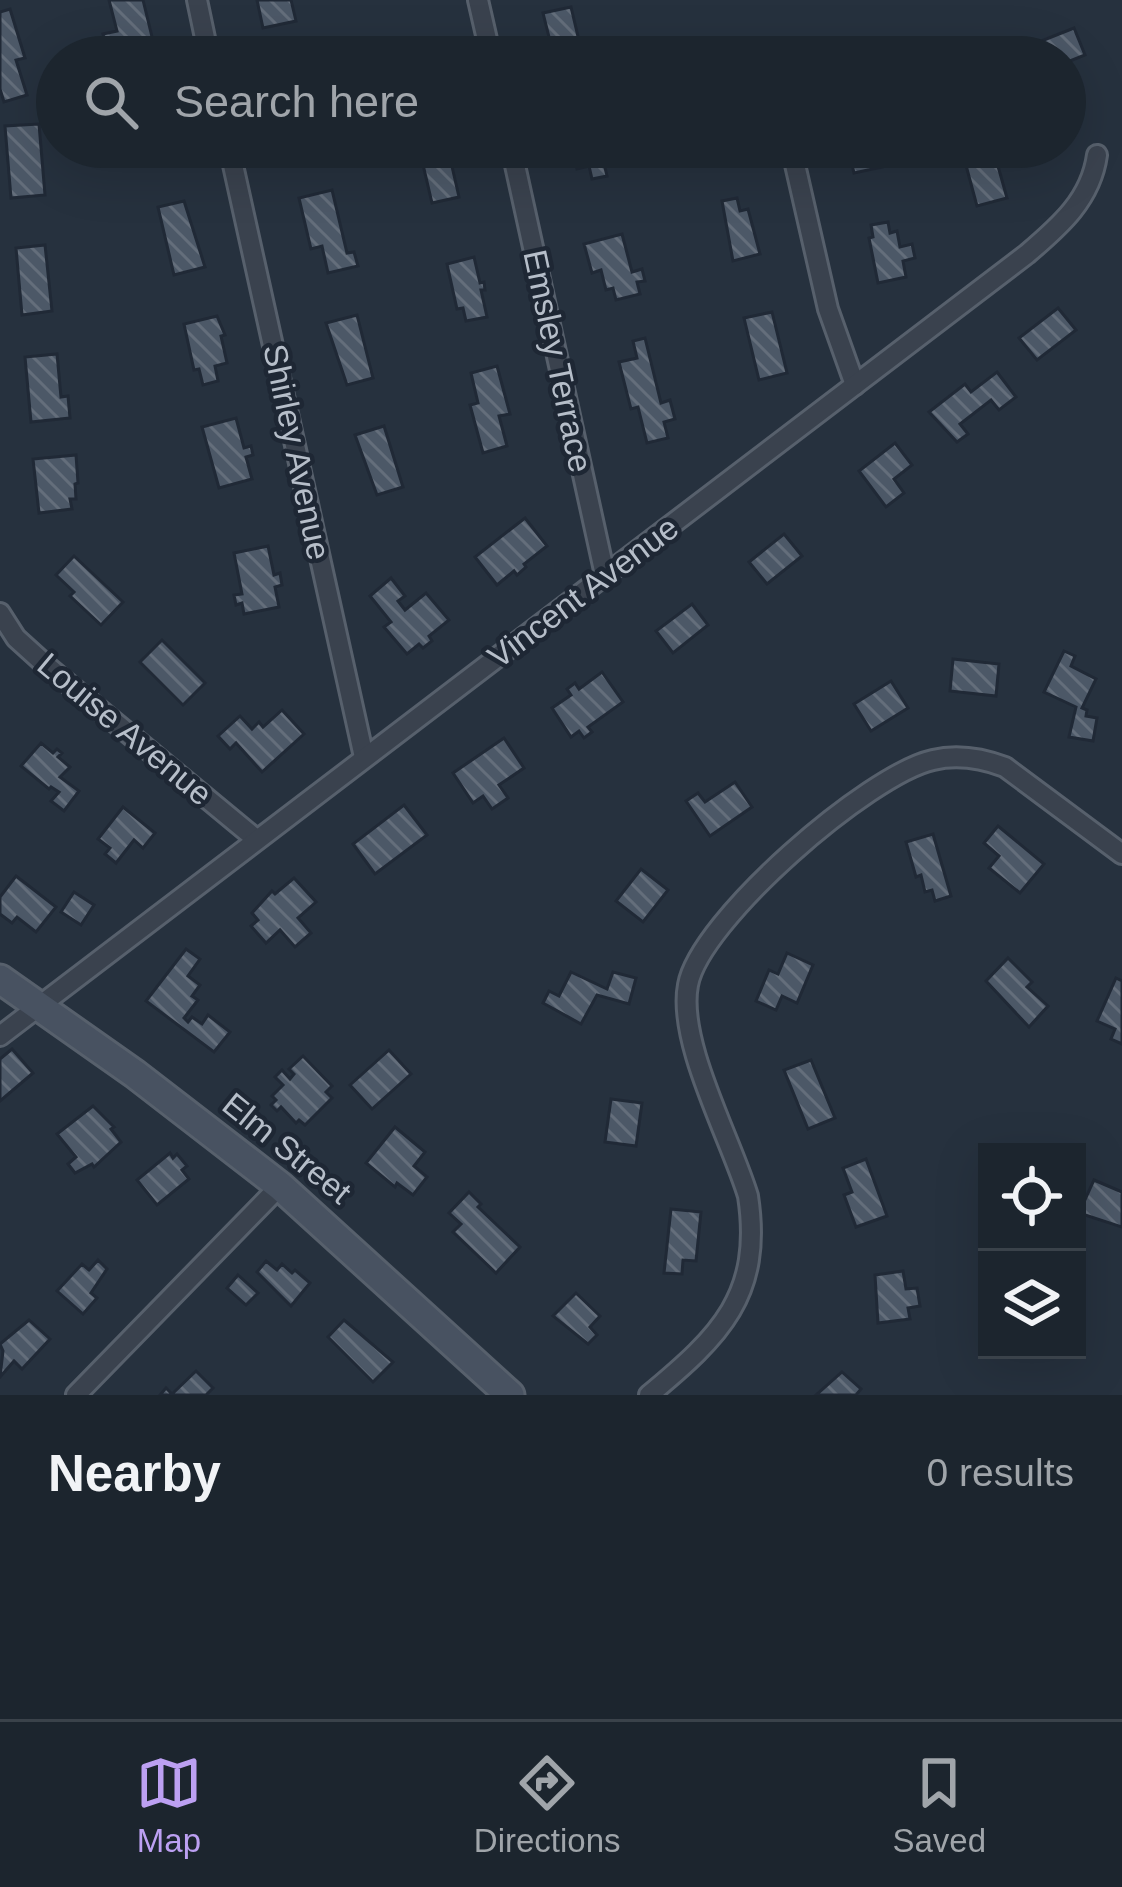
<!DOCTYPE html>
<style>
body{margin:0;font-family:Arial,sans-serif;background:#252d36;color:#f1f3f6}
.controls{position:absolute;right:36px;bottom:36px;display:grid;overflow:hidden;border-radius:0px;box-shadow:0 12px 48px #0002}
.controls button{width:108px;height:108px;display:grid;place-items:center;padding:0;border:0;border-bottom:3px solid #3a424a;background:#1c252e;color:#f1f3f6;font:60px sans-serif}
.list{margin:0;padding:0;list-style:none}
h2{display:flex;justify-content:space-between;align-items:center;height:156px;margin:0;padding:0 48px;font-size:51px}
h2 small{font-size:39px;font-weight:400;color:#a0a5aa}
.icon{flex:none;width:66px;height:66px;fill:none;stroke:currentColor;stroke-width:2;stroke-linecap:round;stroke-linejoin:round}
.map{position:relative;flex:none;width:1122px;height:1395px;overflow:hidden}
.search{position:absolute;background:#1c252e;box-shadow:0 12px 48px #0002;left:36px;right:36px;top:36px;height:132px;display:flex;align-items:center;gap:30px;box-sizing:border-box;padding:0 42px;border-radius:66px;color:#a0a5aa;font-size:45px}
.sheet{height:324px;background:#1c252e}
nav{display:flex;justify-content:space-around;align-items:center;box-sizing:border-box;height:168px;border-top:3px solid #3a424a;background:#1c252e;font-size:33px;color:#a0a5aa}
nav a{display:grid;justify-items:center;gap:6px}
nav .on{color:#bca0f2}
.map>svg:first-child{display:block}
.building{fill:url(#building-back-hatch);stroke:#202936;stroke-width:3}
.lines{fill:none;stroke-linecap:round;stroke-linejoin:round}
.street-casing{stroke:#57606c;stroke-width:24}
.secondary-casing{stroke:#57606c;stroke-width:33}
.street{stroke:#3a424e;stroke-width:18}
.secondary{stroke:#485261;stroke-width:27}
.labels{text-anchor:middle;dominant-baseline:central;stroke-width:9;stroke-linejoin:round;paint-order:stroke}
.street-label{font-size:33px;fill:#b6bec9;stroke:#1e2734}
</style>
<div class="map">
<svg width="1122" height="1395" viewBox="0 0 1122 1395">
<defs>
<pattern id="building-back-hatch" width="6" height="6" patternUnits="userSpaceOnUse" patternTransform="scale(3)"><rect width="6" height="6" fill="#4c5867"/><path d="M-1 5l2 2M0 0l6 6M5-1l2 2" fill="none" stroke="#646e7b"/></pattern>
</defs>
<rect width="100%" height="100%" fill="#26313e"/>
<g class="building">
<polygon points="109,0 143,0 153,41 122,48 120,44 106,48 103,34 117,31"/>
<polygon points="257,0 291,0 296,21 263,28"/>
<polygon points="571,7 580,45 590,43 594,57 554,57 543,13"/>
<polygon points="10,9 25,58 16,60 27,95 4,102 0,89 0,12"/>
<polygon points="1074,28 1085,55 1065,63 1065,57 1013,57 1011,53"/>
<polygon points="424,39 428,57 401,57 399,46"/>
<polygon points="39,124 45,195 11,198 5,126"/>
<polygon points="572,147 600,147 607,176 592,179 589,166 577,169"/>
<polygon points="848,147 877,147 882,167 854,173"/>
<polygon points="961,147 986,147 988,153 994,152 1007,198 977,206"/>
<polygon points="448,149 459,197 432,203 421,156"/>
<polygon points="332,190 347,253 354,252 358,266 328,273 322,246 311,249 299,198"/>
<polygon points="737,198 740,211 748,209 760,254 733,261 722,201"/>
<polygon points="184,201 205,267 174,275 158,207"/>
<polygon points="888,222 890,233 897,231 900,247 912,244 915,258 903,261 906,277 878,283 869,238 873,237 871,225"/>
<polygon points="622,234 632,272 642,269 645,281 637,282 640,294 616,300 613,288 606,290 601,270 592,273 584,244"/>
<polygon points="45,245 52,311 22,315 16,248"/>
<polygon points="474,257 480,283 484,282 485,290 481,290 487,317 466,321 463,308 457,309 447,264"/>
<polygon points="1058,308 1076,330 1037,360 1019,338"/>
<polygon points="772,312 787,373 759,380 744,318"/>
<polygon points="357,315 373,378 347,385 326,323"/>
<polygon points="217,316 225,335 221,336 227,363 215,366 218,381 203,385 199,369 194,370 184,324"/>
<polygon points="645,338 661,403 670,400 675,419 664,422 668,438 647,443 638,407 631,409 619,362 637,358 633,341"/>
<polygon points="57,354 61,397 68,396 70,418 31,422 25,357"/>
<polygon points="497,366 510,414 499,416 507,446 483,453 470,405 478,403 471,373"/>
<polygon points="997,372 1016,397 999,410 991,400 960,424 968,434 957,442 929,412 965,384 971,392"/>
<polygon points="236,418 244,448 251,446 253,455 246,457 252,479 219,488 202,427"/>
<polygon points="384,426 403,487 377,495 355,435"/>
<polygon points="895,443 912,465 894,479 904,493 886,507 859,471"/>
<polygon points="76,455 78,483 75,484 76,499 70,499 72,509 39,513 33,459"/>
<polygon points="525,518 547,546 524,564 526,567 517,575 514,571 497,585 475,557"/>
<polygon points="784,534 802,556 767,584 749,562"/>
<polygon points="268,546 274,575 280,573 282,585 275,587 279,607 244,614 242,603 236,605 234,595 242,594 234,553"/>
<polygon points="74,556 123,602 101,625 70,596 74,592 56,575"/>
<polygon points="391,578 405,596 398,601 405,610 426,593 449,620 429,636 432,641 423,648 419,644 407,654 384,627 391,622 370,596"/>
<polygon points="692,604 708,625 673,653 656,631"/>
<polygon points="162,640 205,683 183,705 140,662"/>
<polygon points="1064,651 1075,656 1071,666 1096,679 1082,708 1087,710 1086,716 1097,718 1093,741 1069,737 1076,707 1044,692"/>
<polygon points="953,659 999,664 996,696 950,691"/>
<polygon points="602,672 623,702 588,727 592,732 584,738 579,731 571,737 552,708 571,695 567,689 575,683 579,689"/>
<polygon points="891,681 908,708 871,731 854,704"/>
<polygon points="282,710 304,734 262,772 236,743 230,749 218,736 240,716 252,729 259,722 263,727"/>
<polygon points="504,738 524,768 499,785 508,798 492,809 483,796 473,803 453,773"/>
<polygon points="41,743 53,753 57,749 62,753 58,757 70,767 60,777 79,791 64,811 51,801 59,792 51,787 49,789 21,766"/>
<polygon points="735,782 752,807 710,836 686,801 698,793 705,802"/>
<polygon points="404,805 427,835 375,874 353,844"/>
<polygon points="123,807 155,833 143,848 134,840 116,863 105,854 110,848 98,839"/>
<polygon points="998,826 1044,864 1020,893 989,868 999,856 984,843"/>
<polygon points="933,834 951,896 935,901 932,890 925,892 921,875 916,877 906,842"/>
<polygon points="641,869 668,890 643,922 616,901"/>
<polygon points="16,876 56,907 36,932 17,917 12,923 0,914 0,897"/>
<polygon points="294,878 316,902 298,918 311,933 295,947 280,930 266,943 251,926 258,920 252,913 272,891 275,894"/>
<polygon points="74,892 94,905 81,925 61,912"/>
<polygon points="186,949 200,959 188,976 200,985 192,996 198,1000 184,1018 188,1022 192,1017 202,1024 208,1015 230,1032 214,1052 146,1001"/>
<polygon points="787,953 813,965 797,1003 782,996 776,1010 756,1001 769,970 778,974"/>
<polygon points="1008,958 1032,982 1027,987 1048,1006 1029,1027 986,981"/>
<polygon points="571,972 607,989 613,972 636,978 629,1004 597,995 581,1024 543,1003 549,991 559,996"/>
<polygon points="1116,978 1122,981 1122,1044 1111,1039 1115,1029 1097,1021"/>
<polygon points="12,1049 33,1073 0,1101 0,1059"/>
<polygon points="389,1050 411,1074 372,1109 350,1085"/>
<polygon points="303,1056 332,1086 326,1092 332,1098 305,1125 299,1120 296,1123 281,1107 277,1111 271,1105 276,1100 272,1096 283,1085 275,1077 282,1070 290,1079 294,1074 289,1069"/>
<polygon points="811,1060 835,1118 808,1129 784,1070"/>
<polygon points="611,1099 642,1103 636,1146 605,1142"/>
<polygon points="93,1106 114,1127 111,1129 121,1142 94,1167 92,1164 75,1173 68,1164 76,1157 57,1134"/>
<polygon points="395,1127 425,1152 414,1166 427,1177 413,1195 397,1183 395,1187 366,1163"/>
<polygon points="170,1153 173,1158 177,1154 187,1166 182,1170 189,1179 157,1205 137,1180"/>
<polygon points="866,1159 887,1216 856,1227 844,1195 852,1192 843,1168"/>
<polygon points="1094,1180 1122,1192 1122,1227 1079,1213"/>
<polygon points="469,1192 481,1204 478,1207 520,1247 496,1273 453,1232 461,1224 449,1213"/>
<polygon points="671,1209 701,1212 696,1261 683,1260 682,1274 664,1273"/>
<polygon points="98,1260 107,1269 91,1293 97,1298 83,1314 57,1291 82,1264 89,1270"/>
<polygon points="266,1261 277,1270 282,1264 292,1273 295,1270 310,1283 291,1306 257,1272"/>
<polygon points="903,1271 906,1289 917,1288 920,1306 908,1308 910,1319 878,1323 875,1275"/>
<polygon points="238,1275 258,1293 246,1305 227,1288"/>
<polygon points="576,1293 600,1316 590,1327 597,1335 588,1344 553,1316"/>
<polygon points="29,1320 50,1339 22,1369 14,1361 0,1377 3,1351 0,1344"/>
<polygon points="344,1320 393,1362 373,1382 328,1337"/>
<polygon points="196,1371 213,1388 206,1395 160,1395 166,1388 172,1394"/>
<polygon points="842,1372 861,1389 856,1395 816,1395"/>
</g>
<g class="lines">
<g class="street-casing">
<g id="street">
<polyline points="197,0 209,57"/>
<polyline points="478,0 491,57"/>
<polyline points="229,147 364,757"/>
<polyline points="511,147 605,575"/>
<polyline points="791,147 828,309 855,385"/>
<polyline points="0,613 16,638 48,667 256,839"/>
<path d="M 0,1036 L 1027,254 C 1060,226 1091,199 1097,155"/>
<polyline points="76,1395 280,1186"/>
<path d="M 649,1395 C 720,1336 763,1295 748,1196 C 731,1139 677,1042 688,985 C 699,921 869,774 933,760 C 958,754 981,758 1005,767 L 1122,854"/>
</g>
</g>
<g class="secondary-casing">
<polyline id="secondary" points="0,979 135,1074 280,1186 510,1395"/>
</g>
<use href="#street" class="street"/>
<use href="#secondary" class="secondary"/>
</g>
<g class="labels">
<g class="street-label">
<text transform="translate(558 361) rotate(78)">Emsley Terrace</text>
<text transform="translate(297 452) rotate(78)">Shirley Avenue</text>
<text transform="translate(583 592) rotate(-37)">Vincent Avenue</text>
<text transform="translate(125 729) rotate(40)">Louise Avenue</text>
<text transform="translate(287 1148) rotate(39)">Elm Street</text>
</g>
</g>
</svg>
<div class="controls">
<button><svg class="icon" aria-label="locate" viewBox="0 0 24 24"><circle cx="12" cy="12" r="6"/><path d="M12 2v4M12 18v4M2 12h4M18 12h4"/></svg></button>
<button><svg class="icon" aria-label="layers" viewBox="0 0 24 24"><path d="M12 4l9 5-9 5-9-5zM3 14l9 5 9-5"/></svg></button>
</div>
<div class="search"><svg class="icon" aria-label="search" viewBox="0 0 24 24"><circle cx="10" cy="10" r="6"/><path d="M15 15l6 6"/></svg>Search here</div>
</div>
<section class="sheet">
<h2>Nearby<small>0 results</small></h2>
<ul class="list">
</ul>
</section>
<nav>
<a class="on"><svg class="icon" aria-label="map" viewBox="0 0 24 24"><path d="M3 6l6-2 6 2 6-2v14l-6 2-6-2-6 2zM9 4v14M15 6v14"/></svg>Map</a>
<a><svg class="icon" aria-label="directions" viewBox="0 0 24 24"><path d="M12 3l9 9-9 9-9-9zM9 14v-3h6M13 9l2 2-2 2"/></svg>Directions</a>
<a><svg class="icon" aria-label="saved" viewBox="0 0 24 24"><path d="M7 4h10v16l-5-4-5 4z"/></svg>Saved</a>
</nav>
